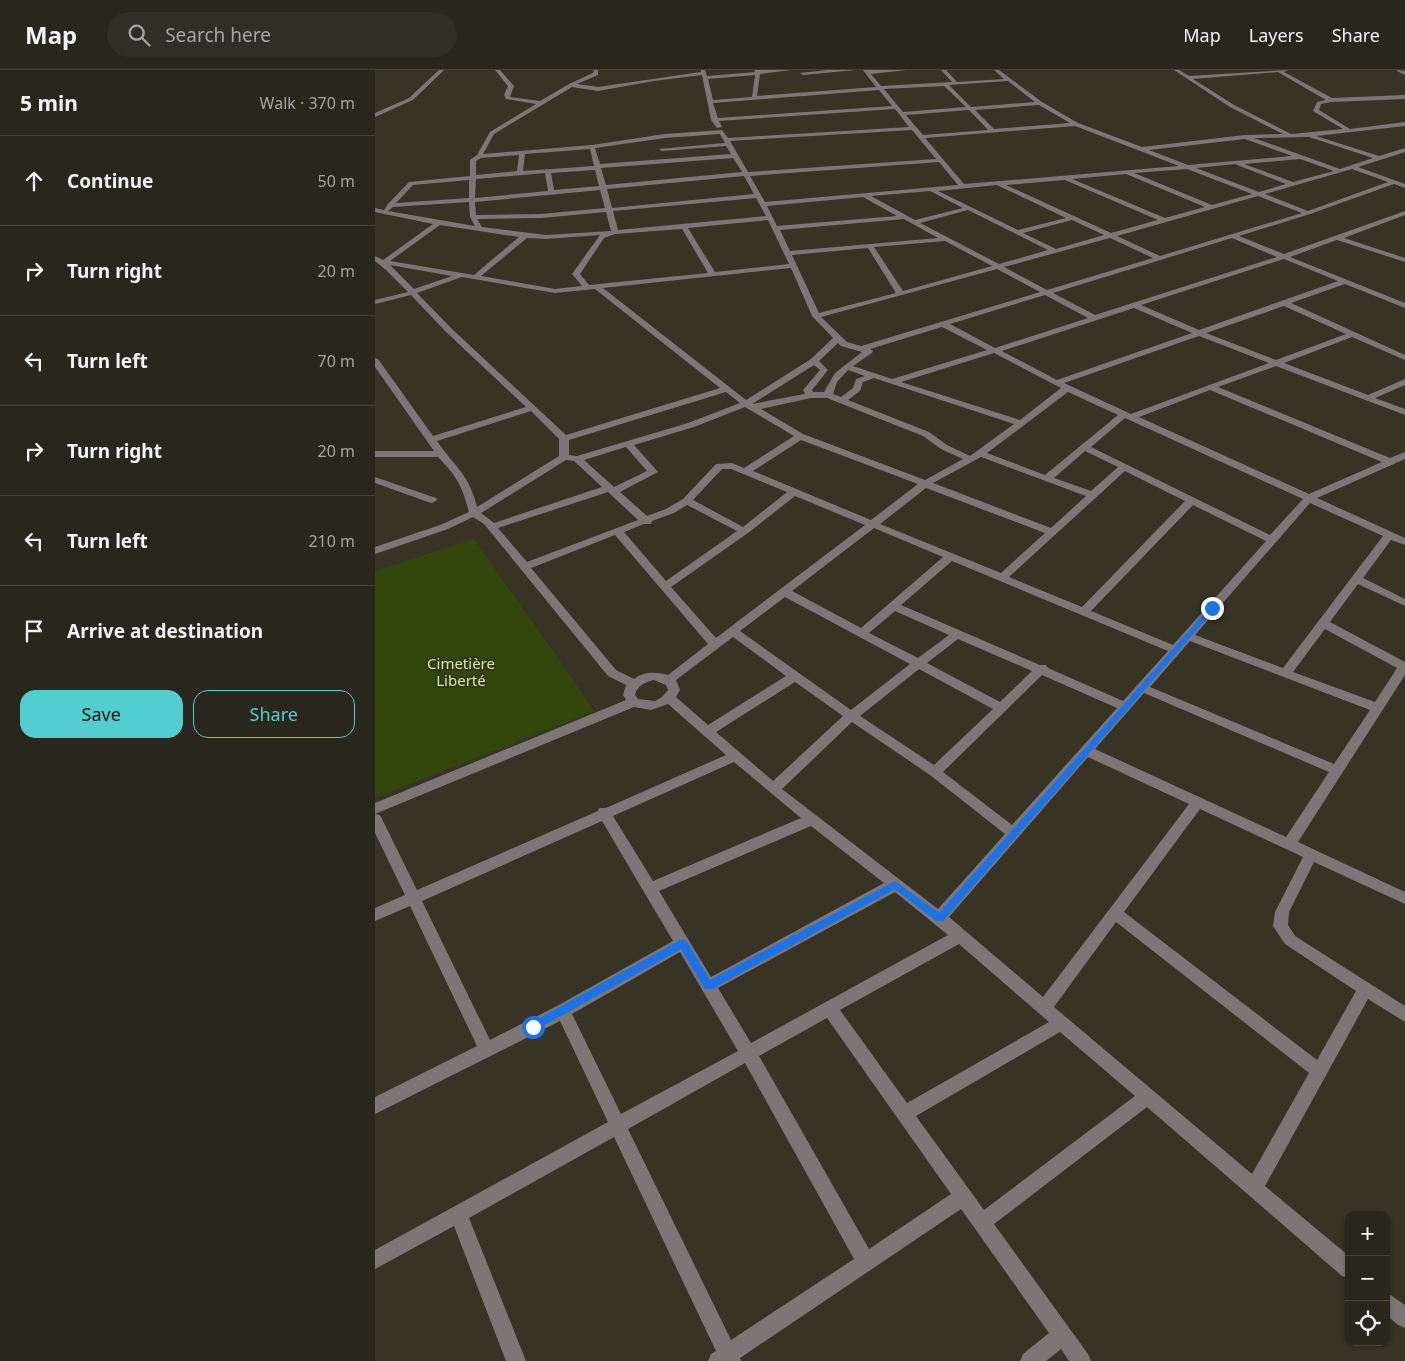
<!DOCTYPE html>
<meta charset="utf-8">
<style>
body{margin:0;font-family:"Noto Sans",sans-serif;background:#312e25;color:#f1f3f6}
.controls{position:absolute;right:15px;bottom:15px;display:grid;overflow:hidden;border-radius:10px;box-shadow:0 1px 4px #0004}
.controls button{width:45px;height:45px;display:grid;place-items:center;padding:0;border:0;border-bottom:1px solid #45433b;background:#29261c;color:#f1f3f6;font:25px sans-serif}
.stop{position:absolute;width:15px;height:15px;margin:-11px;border:4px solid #1a73e8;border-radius:50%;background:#fff}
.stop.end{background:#1a73e8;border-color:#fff;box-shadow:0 1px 5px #0008}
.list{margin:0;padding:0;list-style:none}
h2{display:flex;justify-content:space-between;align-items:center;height:65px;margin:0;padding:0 20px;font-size:21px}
h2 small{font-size:16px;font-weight:400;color:#a5a5a3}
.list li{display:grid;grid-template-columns:32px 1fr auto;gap:15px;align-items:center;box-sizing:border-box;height:90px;padding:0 20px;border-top:1px solid #45433b}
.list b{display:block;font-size:19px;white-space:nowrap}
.list em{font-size:16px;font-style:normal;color:#a5a5a3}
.actions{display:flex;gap:10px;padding:15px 20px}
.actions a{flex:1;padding:11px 0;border:1px solid #52cdd0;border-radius:15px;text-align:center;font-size:18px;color:#52cdd0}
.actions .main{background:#52cdd0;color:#111}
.icon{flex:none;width:28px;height:28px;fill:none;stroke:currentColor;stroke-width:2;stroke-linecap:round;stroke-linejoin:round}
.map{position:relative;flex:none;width:1030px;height:1291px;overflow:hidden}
header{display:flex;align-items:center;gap:30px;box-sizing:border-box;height:70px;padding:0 25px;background:#29261c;border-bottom:1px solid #45433b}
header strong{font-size:24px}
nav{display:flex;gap:28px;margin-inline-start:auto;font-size:18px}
.search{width:350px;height:45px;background:#312e25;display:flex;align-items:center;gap:12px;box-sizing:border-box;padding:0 18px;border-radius:28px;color:#a5a5a3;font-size:19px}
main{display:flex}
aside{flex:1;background:#29261c}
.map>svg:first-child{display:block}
.green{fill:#33470c}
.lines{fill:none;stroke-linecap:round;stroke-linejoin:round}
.minor{fill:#7e7577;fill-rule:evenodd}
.route{fill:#1a73e8}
.labels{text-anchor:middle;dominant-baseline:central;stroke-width:4;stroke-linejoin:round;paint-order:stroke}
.park-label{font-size:15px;fill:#c8f683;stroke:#373325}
</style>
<header>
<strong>Map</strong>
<div class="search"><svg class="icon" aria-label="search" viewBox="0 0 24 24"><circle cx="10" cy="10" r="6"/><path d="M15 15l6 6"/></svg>Search here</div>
<nav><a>Map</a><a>Layers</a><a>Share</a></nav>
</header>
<main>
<aside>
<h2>5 min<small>Walk · 370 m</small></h2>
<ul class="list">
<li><svg class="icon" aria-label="ahead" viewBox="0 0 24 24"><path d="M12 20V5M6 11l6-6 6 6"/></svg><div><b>Continue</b></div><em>50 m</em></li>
<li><svg class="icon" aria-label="right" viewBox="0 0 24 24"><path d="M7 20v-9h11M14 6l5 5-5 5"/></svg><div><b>Turn right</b></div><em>20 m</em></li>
<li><svg class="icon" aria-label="left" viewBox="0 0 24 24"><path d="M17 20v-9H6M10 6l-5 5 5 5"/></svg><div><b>Turn left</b></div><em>70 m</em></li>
<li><svg class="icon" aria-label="right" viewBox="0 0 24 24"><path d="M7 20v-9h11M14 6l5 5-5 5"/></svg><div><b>Turn right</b></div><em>20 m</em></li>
<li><svg class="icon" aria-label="left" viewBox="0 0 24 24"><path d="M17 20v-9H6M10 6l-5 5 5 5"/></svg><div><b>Turn left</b></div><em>210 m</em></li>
<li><svg class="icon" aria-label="arrive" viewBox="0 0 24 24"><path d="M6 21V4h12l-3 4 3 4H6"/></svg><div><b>Arrive at destination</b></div></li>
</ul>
<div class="actions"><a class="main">Save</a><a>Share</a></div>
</aside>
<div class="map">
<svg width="1030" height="1291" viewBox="0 0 1030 1291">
<rect width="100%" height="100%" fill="#373325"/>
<polygon class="green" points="99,469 220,641 0,728 0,501"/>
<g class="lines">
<g class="minor">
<polygon points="64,0 69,0 38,30 0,47 0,43 34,28"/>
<path d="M 120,0 L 125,0 L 139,16 L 135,27 L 165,31 L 194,14 L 218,3 L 219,0 L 223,0 L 223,5 L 202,14 L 223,17 L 326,2 L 326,0 L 330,0 L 332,6 L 380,2 L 379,0 L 416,0 L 385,4 L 382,26 L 501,17 L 488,0 L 532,0 L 496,4 L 506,16 L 577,12 L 566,0 L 571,0 L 582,12 L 629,9 L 619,0 L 624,0 L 667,32 L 703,53 L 767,77 L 870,65 L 908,64 L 855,37 L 799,0 L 804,0 L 814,6 L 913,0 L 909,2 L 957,28 L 1030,25 L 1030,29 L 956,32 L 946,34 L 944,40 L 975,59 L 1030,52 L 1030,56 L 941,66 L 1004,86 L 1030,78 L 1030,82 L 983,97 L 1030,114 L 1030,118 L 1019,114 L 935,144 L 864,166 L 909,184 L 1030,141 L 1030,145 L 969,168 L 1030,188 L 1030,192 L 962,170 L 915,187 L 1030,233 L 1030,238 L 970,214 L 916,233 L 1030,285 L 1030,290 L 977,267 L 909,293 L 993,325 L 1030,309 L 1030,315 L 1000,328 L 1030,339 L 1030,345 L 901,296 L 843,317 L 1015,388 L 1030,382 L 1030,389 L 942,428 L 1030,468 L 1030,475 L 1016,470 L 988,508 L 1030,529 L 1030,536 L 983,514 L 955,552 L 1030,592 L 1030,605 L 923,772 L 1030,822 L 1030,834 L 939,792 L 914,842 L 913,855 L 920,866 L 1030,936 L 1030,952 L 993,929 L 890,1116 L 974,1186 L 974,1208 L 967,1206 L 772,1037 L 619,1154 L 713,1284 L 716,1291 L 694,1291 L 686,1279 L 671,1291 L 645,1291 L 648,1284 L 674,1263 L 586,1139 L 365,1288 L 366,1291 L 333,1291 L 336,1284 L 341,1281 L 239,1067 L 94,1148 L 151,1291 L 131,1291 L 79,1156 L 0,1199 L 0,1180 L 233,1052 L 185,951 L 0,1044 L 0,1027 L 102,976 L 35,836 L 0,851 L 0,838 L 30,825 L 0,763 L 0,733 L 251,630 L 248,625 L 251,615 L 233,606 L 109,454 L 98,447 L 73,459 L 0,484 L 0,477 L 65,455 L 94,442 C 87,415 82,407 63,387 L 0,387 L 0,381 L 59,381 L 0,297 L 0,288 L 3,289 L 58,366 L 151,337 L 70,261 L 36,225 L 0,234 L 0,230 L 33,222 L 11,200 L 0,191 L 0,186 L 8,190 L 58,154 L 0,142 L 0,138 L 9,140 L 13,134 L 34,112 L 95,106 L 95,90 L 102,85 L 115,62 L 161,34 L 131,29 L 129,25 L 133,16 ZM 903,2 L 951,30 L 942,32 L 938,41 L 968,59 L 916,64 L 859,35 L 818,9 ZM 327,5 L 336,50 L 342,58 L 347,57 L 344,51 L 520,39 L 534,57 L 353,68 L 347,60 L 290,64 L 217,75 L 108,84 L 119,64 L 197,17 L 223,21 L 279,11 ZM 380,5 L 377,27 L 338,30 L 333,9 ZM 633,11 L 660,32 L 596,37 L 574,15 ZM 569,16 L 591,37 L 528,42 L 509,19 ZM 504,20 L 517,36 L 343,48 L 338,33 ZM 664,35 L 695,53 L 619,59 L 600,40 ZM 594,40 L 613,60 L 548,65 L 531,45 ZM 700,56 L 804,96 L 589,114 L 550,68 ZM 537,60 L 561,89 L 373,102 L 355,71 ZM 345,64 L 350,73 L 284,79 L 287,81 L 351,76 L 356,84 L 225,94 L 220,78 L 290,68 ZM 934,67 L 998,88 L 965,99 L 879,68 ZM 870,69 L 917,86 L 813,95 L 774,80 ZM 215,79 L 219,96 L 148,101 L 150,84 ZM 144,85 L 142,101 L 101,105 L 101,91 L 106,88 ZM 358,88 L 367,102 L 231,115 L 226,98 ZM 925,89 L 959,101 L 918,112 L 869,94 ZM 564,92 L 583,115 L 390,132 L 375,106 ZM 861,94 L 862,95 L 911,114 L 884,122 L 821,98 ZM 812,99 L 877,124 L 837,135 L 759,103 ZM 977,99 L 1013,112 L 933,141 L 890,124 ZM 220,100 L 224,116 L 179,120 L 176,103 ZM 170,103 L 173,121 L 100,128 L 101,109 ZM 751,104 L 830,137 L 790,148 L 697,109 ZM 369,106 L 379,124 L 237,138 L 232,119 ZM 94,110 L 94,128 L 21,133 L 38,115 ZM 689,110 L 690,110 L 783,150 L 736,163 L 631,115 ZM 622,115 L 691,148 L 643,160 L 563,121 ZM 225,120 L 230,138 L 166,144 L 101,145 L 100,132 ZM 555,121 L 588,138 L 540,150 L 496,126 ZM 883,126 L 927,143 L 785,186 L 742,166 ZM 488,127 L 522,146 L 402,156 L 392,136 ZM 381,128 L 391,146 L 243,160 L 238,141 ZM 94,132 L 95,147 L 100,156 L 13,141 L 18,137 ZM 593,140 L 673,180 L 624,194 L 545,153 ZM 231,142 L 236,161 L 171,165 L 107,157 L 102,149 L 166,148 ZM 529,149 L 563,168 L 415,181 L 405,160 ZM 393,150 L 414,194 L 340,202 L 313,158 ZM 697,150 L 729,165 L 681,179 L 648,163 ZM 65,155 L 144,167 L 99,205 L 15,191 ZM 307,159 L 333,203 L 214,215 L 205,204 L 229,168 L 240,164 ZM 225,165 L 197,204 L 207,216 L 180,219 L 106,206 L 152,168 L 171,169 ZM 735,168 L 778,188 L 672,220 L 629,197 ZM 857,168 L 902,187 L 720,245 L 678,223 ZM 570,171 L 617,196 L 528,221 L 499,177 ZM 493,178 L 521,223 L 444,243 L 417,185 ZM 909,189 L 963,211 L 824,260 L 766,235 ZM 15,195 L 77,206 L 39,219 ZM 416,198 L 437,246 L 458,268 L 436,289 L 371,330 L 228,218 ZM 622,199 L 665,222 L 486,276 L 472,272 L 446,247 ZM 87,207 L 180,223 L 220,219 L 345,318 L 191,365 L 76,258 L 42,223 ZM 670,225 L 713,248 L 620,278 L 575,254 ZM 909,236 L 971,264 L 901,290 L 831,263 ZM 759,238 L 817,263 L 682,310 L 627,281 ZM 567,257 L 612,280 L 517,309 L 478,296 L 497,283 L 498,281 L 495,279 ZM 824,266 L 894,293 L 756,344 L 689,313 ZM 463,273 L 466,276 L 487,282 L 460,303 L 449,322 L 438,322 L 437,320 L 453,300 L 444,291 ZM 619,283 L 686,318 L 645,350 L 526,312 ZM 439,295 L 445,300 L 428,320 L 430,324 L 377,334 ZM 473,300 L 490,306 L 481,309 L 478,318 L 466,327 L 458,324 L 462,312 ZM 499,308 L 639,354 L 595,386 L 572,375 L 554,362 L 473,330 L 485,321 L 488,312 ZM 835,320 L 1007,392 L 934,424 L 764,347 ZM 351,322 L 365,333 L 313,353 L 202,386 L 194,385 L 194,370 ZM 693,322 L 743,345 L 670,405 L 612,383 ZM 436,328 L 452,328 L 548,366 L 566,379 L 588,389 L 550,410 L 428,364 L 386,339 ZM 370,337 L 419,366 L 369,398 L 357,393 L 341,394 L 308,429 L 291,439 L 272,446 L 245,422 L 283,402 L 259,375 L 319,357 ZM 156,341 L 184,369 L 184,386 L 102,437 C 94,404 80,397 62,371 ZM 750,348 L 928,429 L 895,465 L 716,377 ZM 426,370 L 543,414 L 496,450 L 378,401 ZM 251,377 L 272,401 L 239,417 L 209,390 ZM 710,381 L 743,397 L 716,421 L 679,408 ZM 606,387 L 711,426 L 676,458 L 558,413 ZM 191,390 L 199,391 L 227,417 L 119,453 L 106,443 ZM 347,399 L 356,399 L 412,422 L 368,457 L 318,430 ZM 750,401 L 810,431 L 707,537 L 634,507 ZM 551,418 L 670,463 L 626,503 L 505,454 ZM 233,422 L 263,450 L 152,492 L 123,458 ZM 420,426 L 490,455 L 341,568 L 296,517 L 373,463 ZM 935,433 L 1008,466 L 908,598 L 820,565 ZM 312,435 L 362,461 L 291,511 L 249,462 L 269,454 L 276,454 L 277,451 L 299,443 ZM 818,435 L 891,471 L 798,575 L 716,541 ZM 499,458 L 568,487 L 486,558 L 417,521 ZM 240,465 L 333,574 L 293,605 C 281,602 269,601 259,609 L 241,600 L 156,498 ZM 577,491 L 793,581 L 748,631 L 673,598 L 671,595 L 665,595 L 526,535 ZM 410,527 L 535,594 L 476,640 L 365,561 ZM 520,541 L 574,565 L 543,588 L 494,563 ZM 950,559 L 1022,598 L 1000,632 L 918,602 ZM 358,567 L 411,606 L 333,655 L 301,627 L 305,620 L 301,610 ZM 583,569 L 657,601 L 625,632 L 552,593 ZM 815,571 L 995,640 L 959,694 L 775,617 ZM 544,599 L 618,639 L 559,695 L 485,646 ZM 667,605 L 742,638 L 637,755 L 568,702 ZM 279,610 L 291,615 L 293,620 L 287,627 L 280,631 L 263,629 L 260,625 C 262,616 270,612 279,610 ZM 420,612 L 468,646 L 398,711 L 341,662 ZM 769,623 L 954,702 L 911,767 L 720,679 ZM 293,634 L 351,685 L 231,738 L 224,738 L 223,741 L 42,820 L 7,749 L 5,745 L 0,744 L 259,637 L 276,640 ZM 477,652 L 555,705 L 630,764 L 563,839 L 407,719 ZM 713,687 L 814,734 L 668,927 L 574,847 ZM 359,692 L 426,748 L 278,811 L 238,746 ZM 825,739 L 928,787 L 900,842 L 898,856 L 910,874 L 981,921 L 942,990 L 749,842 ZM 227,751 L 298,871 L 182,936 L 115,970 L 47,831 ZM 436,756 L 509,813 L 336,907 L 284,821 ZM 520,822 L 573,865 L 376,973 L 343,918 ZM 741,852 L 934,1003 L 877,1104 L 679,937 ZM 584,874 L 674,952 L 532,1033 L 465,940 ZM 305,882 L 363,981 L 246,1044 L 197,944 ZM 452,948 L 576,1124 L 494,1179 L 384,986 ZM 685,962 L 760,1026 L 609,1140 L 541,1046 ZM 370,993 L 479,1189 L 356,1270 L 253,1059 Z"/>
<polygon points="453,0 480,0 428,5 425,3"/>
<polygon points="1022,0 1030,1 1030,5 1022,1"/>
<polygon points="0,407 61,428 62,430 57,433 53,432 0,413"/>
<polygon points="1011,1222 1030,1235 1030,1258 1023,1255 1011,1245"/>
</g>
</g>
<polygon class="route" points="835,537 841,538 568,851 561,851 520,819 337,919 330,919 306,879 161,960 154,960 152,957 154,954 307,869 311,870 335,910 520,811 564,843"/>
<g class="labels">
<g class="park-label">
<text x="86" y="593">Cimetière<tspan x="86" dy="17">Liberté</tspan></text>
</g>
</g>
</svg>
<div class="controls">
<button>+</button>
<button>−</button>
<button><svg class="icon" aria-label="locate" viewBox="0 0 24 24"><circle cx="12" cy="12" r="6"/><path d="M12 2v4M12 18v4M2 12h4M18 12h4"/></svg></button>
</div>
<div class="stop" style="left:158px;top:957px"></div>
<div class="stop end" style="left:837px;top:538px"></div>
</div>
</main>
